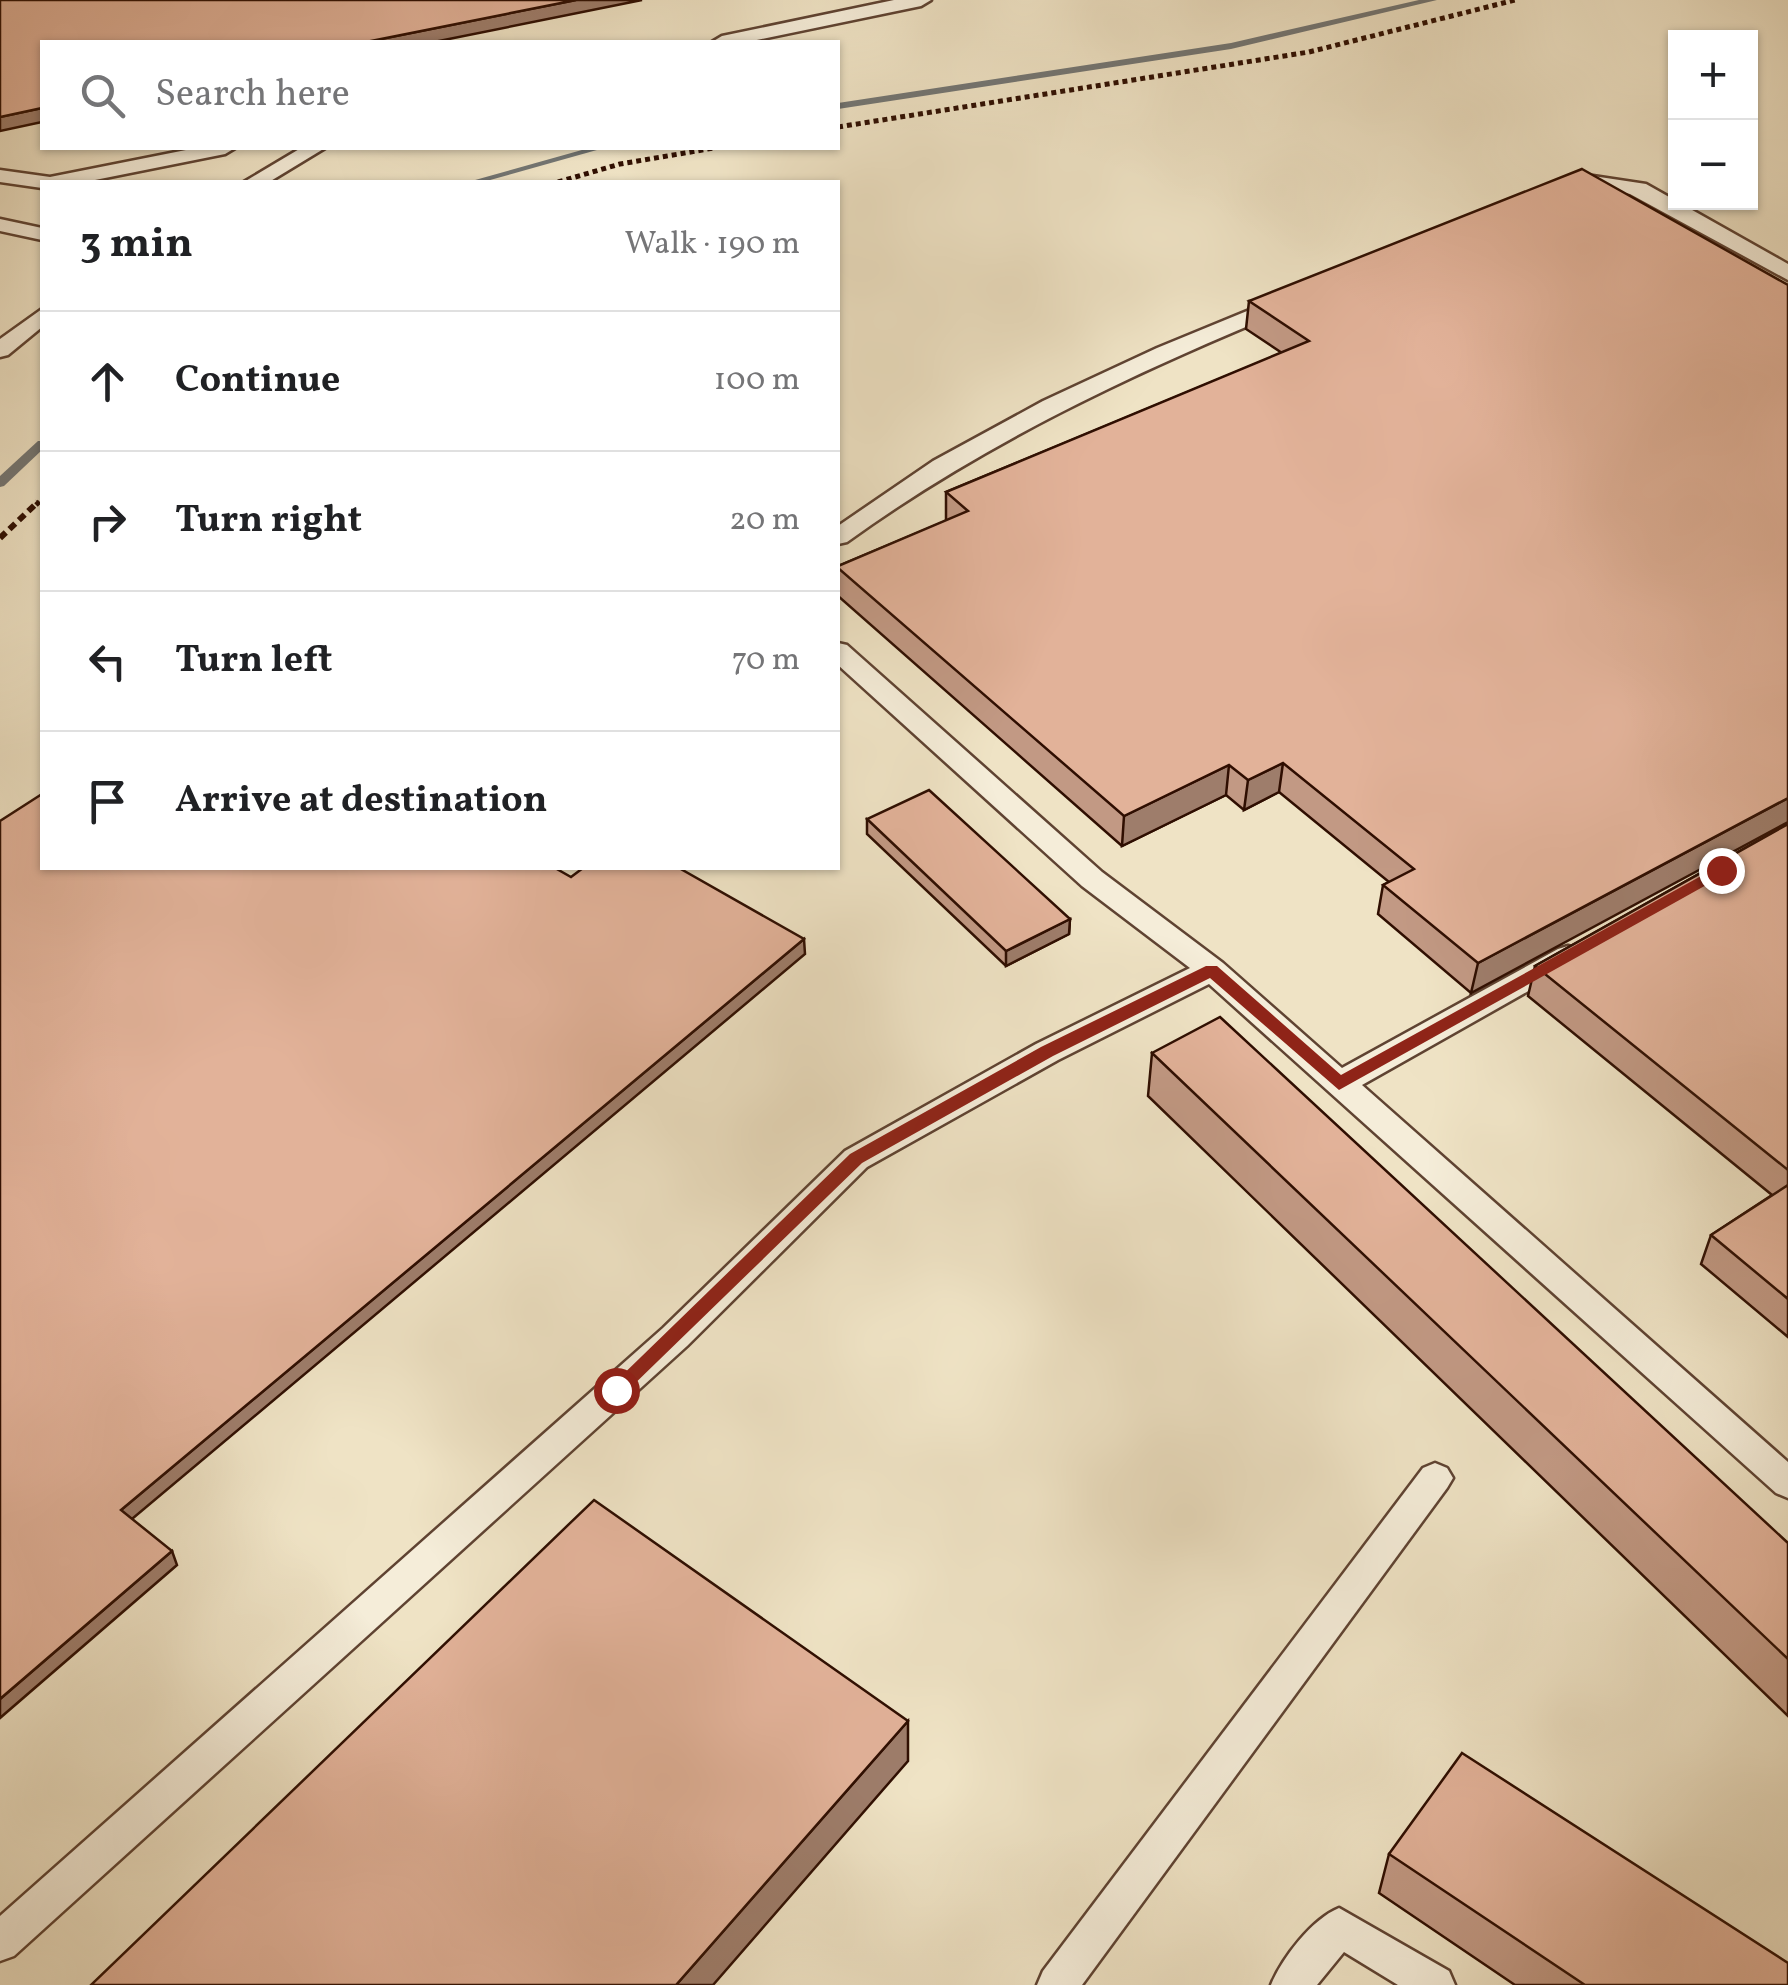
<!DOCTYPE html>
<meta charset="utf-8">
<style>
body{margin:0;font-family:Vollkorn,serif;background:#f2f2f2;color:#202124}
.controls{position:absolute;right:30px;top:30px;display:grid;overflow:hidden;border-radius:0px;box-shadow:0 2px 8px #0004}
.controls button{width:90px;height:90px;display:grid;place-items:center;padding:0;border:0;border-bottom:2px solid #e0e0e0;background:#fff;color:#202124;font:50px sans-serif}
.stop{position:absolute;width:30px;height:30px;margin:-22px;border:8px solid #8f2418;border-radius:50%;background:#fff}
.stop.end{background:#8f2418;border-color:#fff;box-shadow:0 2px 10px #0008}
.list{margin:0;padding:0;list-style:none}
h2{display:flex;justify-content:space-between;align-items:center;height:130px;margin:0;padding:0 40px;font-size:42px}
h2 small{font-size:32px;font-weight:400;color:#757577}
.list li{display:grid;grid-template-columns:65px 1fr auto;gap:30px;align-items:center;box-sizing:border-box;height:140px;padding:0 40px;border-top:2px solid #e0e0e0}
.list b{display:block;font-size:38px;white-space:nowrap}
.list em{font-size:32px;font-style:normal;color:#757577}
.icon{flex:none;width:55px;height:55px;fill:none;stroke:currentColor;stroke-width:2;stroke-linecap:round;stroke-linejoin:round}
.map{position:relative;flex:none;width:1788px;height:1985px;overflow:hidden}
.search{position:absolute;background:#fff;box-shadow:0 2px 8px #0004;left:40px;top:40px;width:800px;height:110px;display:flex;align-items:center;gap:25px;box-sizing:border-box;padding:0 35px;border-radius:0px;color:#757577;font-size:38px}
.panel{position:absolute;background:#fff;box-shadow:0 2px 8px #0004;left:40px;top:180px;width:800px;height:690px;border-radius:0px}
.map>svg:first-child{display:block}
.lines{fill:none;stroke-linecap:round;stroke-linejoin:round}
.stream{fill:#737674;fill-rule:evenodd}
.lane-casing{stroke:#5f4332;stroke-width:5}
.path-far1{stroke:#2f0e01;stroke-width:5;stroke-dasharray:5 4;stroke-linecap:butt}
.path{stroke:#2f0e01;stroke-width:6;stroke-dasharray:8 5;stroke-linecap:butt}
.lane{fill:#f5edd9;fill-rule:evenodd}
.wall{fill:#c29984;stroke:#2f0e01;stroke-width:2.5}
.shaded-wall{fill:#9e7d6b;stroke:#2f0e01;stroke-width:2.5}
.building{fill:#e2b299;stroke:#2f0e01;stroke-width:2.5}
.route{fill:#8f2418}
</style>
<div class="map">
<svg width="1788" height="1985" viewBox="0 0 1788 1985">
<rect width="100%" height="100%" fill="#efe3c5"/>
<filter id="stains"><feTurbulence type="fractalNoise" baseFrequency=".002" numOctaves="4"/><feColorMatrix values="0 0 0 0 .2 0 0 0 0 .09 0 0 0 0 .02 0 0 0 .5 -.17"/></filter>
<radialGradient id="worn" r=".72"><stop offset=".6" stop-color="#630" stop-opacity="0"/><stop offset="1" stop-color="#630" stop-opacity=".3"/></radialGradient>
<g class="lines">
<g class="stream">
<polygon points="1419,0 1437,0 1231,49 838,109 838,103 1231,43"/>
<polygon points="589,148 604,148 483,182 468,182"/>
<polygon points="38,441 42,441 42,450 4,486 0,487 0,476"/>
</g>
<g class="lane-casing">
<g id="lane">
<polygon points="894,0 931,0 921,6 747,42 712,42 722,36"/>
<polygon points="196,148 235,148 225,154 85,182 42,182 42,188 0,182 0,170 50,177"/>
<polygon points="301,148 325,148 269,182 244,182"/>
<polygon points="1593,176 1646,184 1788,264 1788,280 1630,194 1602,188 1565,194 1554,188 1557,183"/>
<polygon points="0,219 42,228 42,240 0,231"/>
<path d="M 1281,297 L 1289,299 L 1292,304 L 1289,309 C 1133,373 984,443 847,542 L 838,544 L 838,526 L 933,461 L 1043,401 L 1157,348 Z"/>
<polygon points="42,309 42,327 8,355 0,357 0,339"/>
<polygon points="838,643 847,645 1102,872 1223,963 1342,1068 1558,949 1568,946 1578,949 1583,956 1578,963 1362,1085 1788,1462 1788,1498 1776,1493 1209,984 1058,1060 867,1167 687,1346 14,1956 0,1961 0,1916 663,1328 845,1151 1036,1044 1190,968 1082,886 838,665"/>
<polygon points="1435,1463 1447,1468 1453,1478 1447,1488 1082,1985 1037,1985 1043,1971 1423,1468"/>
<path d="M 1339,1908 L 1449,1971 L 1455,1985 L 1398,1985 L 1344,1952 L 1317,1985 L 1271,1985 C 1282,1958 1312,1919 1339,1908 Z"/>
</g>
</g>
<g class="path-far1">
<polyline points="838,127 1309,52 1515,0"/>
<polyline points="558,182 620,164 714,148"/>
<polyline points="36,505 42,499"/>
</g>
<polyline class="path" points="0,538 38,502"/>
<use href="#lane" class="lane"/>
</g>
<g class="wall">
<polygon points="1788,285 1471,993 1378,914 1383,885 1389,882 1279,792 1244,810 1226,795 1122,846 838,596 838,566 946,521 946,492 1282,353 1246,329 1249,301"/>
<polygon points="867,819 1070,919 1069,934 1006,966 867,834"/>
<polygon points="1788,824 1788,1337 1701,1264 1711,1235 1772,1195 1528,996 1535,966"/>
<polygon points="1152,1053 1788,1543 1788,1716 1148,1096"/>
<polygon points="1389,1854 1788,1985 1515,1985 1379,1893"/>
</g>
<g class="shaded-wall">
<polygon points="576,0 642,0 434,42 366,42"/>
<polygon points="42,108 42,122 0,131 0,117"/>
<polygon points="1283,763 1279,792 1244,810 1248,780"/>
<polygon points="1229,765 1226,795 1122,846 1124,816"/>
<polygon points="1788,798 1788,822 1471,993 1478,963"/>
<polygon points="1070,919 1069,934 1006,966 1006,951"/>
<polygon points="804,939 805,954 126,1524 121,1510"/>
<polygon points="172,1551 177,1565 0,1718 0,1699"/>
<polygon points="908,1721 908,1761 713,1985 676,1985"/>
</g>
<g class="building">
<polygon points="0,0 576,0 366,42 42,42 42,108 0,117"/>
<polygon points="1582,169 1788,285 1788,798 1478,963 1383,885 1414,869 1283,763 1248,780 1229,765 1124,816 838,568 838,566 968,511 946,492 1309,341 1249,301"/>
<polygon points="929,790 1070,919 1006,951 867,819"/>
<polygon points="42,794 42,868 555,868 571,877 583,868 679,868 804,939 121,1510 172,1551 0,1699 0,821"/>
<polygon points="1788,824 1788,1170 1535,966"/>
<polygon points="1220,1017 1788,1543 1788,1659 1152,1053"/>
<polygon points="1788,1185 1788,1299 1711,1235"/>
<polygon points="594,1500 908,1721 676,1985 91,1985"/>
<polygon points="1462,1753 1788,1963 1788,1985 1585,1985 1389,1854"/>
</g>
<polygon class="route" points="1721,865 1726,866 1726,874 1339,1090 1210,978 1053,1056 862,1163 623,1395 610,1395 607,1390 850,1154 1041,1047 1206,966 1217,966 1341,1075"/>
<rect width="100%" height="100%" filter="url(#stains)"/>
<rect width="100%" height="100%" fill="url(#worn)"/>
</svg>
<div class="controls">
<button>+</button>
<button>−</button>
</div>
<div class="stop" style="left:616px;top:1390px"></div>
<div class="stop end" style="left:1721px;top:870px"></div>
<div class="search"><svg class="icon" aria-label="search" viewBox="0 0 24 24"><circle cx="10" cy="10" r="6"/><path d="M15 15l6 6"/></svg>Search here</div>
<section class="panel">
<h2>3 min<small>Walk · 190 m</small></h2>
<ul class="list">
<li><svg class="icon" aria-label="ahead" viewBox="0 0 24 24"><path d="M12 20V5M6 11l6-6 6 6"/></svg><div><b>Continue</b></div><em>100 m</em></li>
<li><svg class="icon" aria-label="right" viewBox="0 0 24 24"><path d="M7 20v-9h11M14 6l5 5-5 5"/></svg><div><b>Turn right</b></div><em>20 m</em></li>
<li><svg class="icon" aria-label="left" viewBox="0 0 24 24"><path d="M17 20v-9H6M10 6l-5 5 5 5"/></svg><div><b>Turn left</b></div><em>70 m</em></li>
<li><svg class="icon" aria-label="arrive" viewBox="0 0 24 24"><path d="M6 21V4h12l-3 4 3 4H6"/></svg><div><b>Arrive at destination</b></div></li>
</ul>
</section>
</div>
